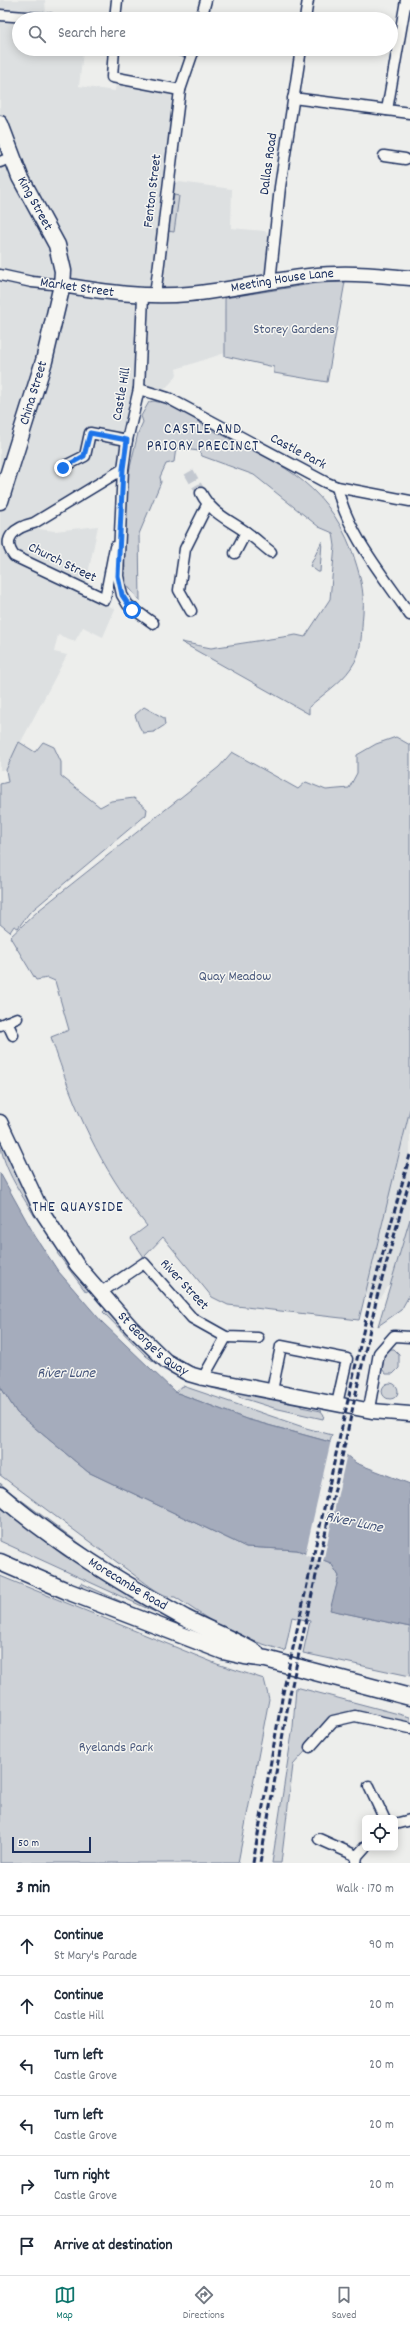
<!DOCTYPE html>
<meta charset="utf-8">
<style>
body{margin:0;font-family:Dekko,sans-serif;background:#f2f2f3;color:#1f2937}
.controls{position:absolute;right:12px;bottom:12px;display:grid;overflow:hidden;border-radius:6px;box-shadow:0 2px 10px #0003}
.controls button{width:36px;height:36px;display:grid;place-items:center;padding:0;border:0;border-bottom:1px solid #e0e1e3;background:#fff;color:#1f2937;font:20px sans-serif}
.scale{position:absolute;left:12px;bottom:10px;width:79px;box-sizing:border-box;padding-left:4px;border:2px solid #1b2f5e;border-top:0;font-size:11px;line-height:14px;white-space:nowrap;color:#1b2f5e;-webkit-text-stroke:3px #f6f6f2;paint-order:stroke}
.stop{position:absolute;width:12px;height:12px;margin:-9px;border:3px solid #1a73e8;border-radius:50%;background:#fff}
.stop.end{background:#1a73e8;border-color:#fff;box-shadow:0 1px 4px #0008}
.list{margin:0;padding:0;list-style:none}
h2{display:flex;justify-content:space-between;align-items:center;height:52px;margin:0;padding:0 16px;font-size:17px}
h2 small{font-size:13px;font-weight:400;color:#747a83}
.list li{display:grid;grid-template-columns:26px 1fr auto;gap:12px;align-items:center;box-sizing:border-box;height:60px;padding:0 16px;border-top:1px solid #e0e1e3}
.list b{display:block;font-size:15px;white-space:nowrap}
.list p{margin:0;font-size:13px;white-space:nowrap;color:#747a83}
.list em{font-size:13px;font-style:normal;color:#747a83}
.icon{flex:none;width:22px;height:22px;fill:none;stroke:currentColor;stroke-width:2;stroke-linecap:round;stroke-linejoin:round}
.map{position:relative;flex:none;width:410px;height:1863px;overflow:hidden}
.search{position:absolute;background:#fff;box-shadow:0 2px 10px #0003;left:12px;right:12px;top:12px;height:44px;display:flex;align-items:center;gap:10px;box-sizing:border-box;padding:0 14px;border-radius:22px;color:#747a83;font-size:15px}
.sheet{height:412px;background:#fff}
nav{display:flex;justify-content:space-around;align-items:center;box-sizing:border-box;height:56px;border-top:1px solid #e0e1e3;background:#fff;font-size:11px;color:#747a83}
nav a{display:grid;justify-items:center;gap:2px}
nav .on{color:#0f766e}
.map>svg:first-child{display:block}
.built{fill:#dde0e1}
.green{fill:#ced2d7;stroke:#74809a}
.water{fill:#a5acbc;stroke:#6e7a96}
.pier{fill:#edeeec}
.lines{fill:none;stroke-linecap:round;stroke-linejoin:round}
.street-tunnel{stroke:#c3c8d0;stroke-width:10;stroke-dasharray:10 5;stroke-linecap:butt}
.street-casing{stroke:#1b2f5e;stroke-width:13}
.secondary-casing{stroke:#1b2f5e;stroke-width:17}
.primary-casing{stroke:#1b2f5e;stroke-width:19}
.street{stroke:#f6f6f2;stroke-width:10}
.secondary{stroke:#f6f6f2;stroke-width:14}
.primary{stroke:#f6f6f2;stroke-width:16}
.rail{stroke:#1b2f5e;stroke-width:3;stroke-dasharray:6 3;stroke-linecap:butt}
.route{stroke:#1a73e8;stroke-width:5}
.labels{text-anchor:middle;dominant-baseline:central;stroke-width:3;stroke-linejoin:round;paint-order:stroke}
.street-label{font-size:14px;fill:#1b2f5e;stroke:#f6f6f2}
.park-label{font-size:14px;fill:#48587c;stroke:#f6f6f2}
.neighbourhood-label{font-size:15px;letter-spacing:1px;fill:#1b2f5e;stroke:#f6f6f2}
.water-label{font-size:15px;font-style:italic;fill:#44547a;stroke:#f6f6f2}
</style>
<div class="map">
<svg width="410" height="1863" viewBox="0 0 410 1863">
<rect width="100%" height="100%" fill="#edeeec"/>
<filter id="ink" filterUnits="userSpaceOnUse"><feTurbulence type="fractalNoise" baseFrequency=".025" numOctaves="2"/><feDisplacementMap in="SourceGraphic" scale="8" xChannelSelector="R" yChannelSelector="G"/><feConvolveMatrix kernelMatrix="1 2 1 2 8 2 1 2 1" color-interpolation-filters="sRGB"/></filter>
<g filter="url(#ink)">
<g class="built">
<polygon points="0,0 45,0 46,15 19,19 19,49 83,52 79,86 115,91 116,83 183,93 172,181 232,189 231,228 265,231 269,236 265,279 223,286 226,323 225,353 176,369 177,374 175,378 163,391 135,385 119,467 31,528 55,531 98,526 84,593 115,609 103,637 83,627 75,641 58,635 54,652 67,655 6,770 0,770"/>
<polygon points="410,1073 410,1218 392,1280 381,1298 366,1295 367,1252"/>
</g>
<g class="green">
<polygon points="174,195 179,196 174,232 168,231"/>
<polygon points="345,282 327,382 274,373 274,367 225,356 225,298 318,283"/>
<path d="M 154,401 C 159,403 164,402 169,403 C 183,408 196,422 210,429 C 273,460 325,479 352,551 C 359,572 365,590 363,613 C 361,632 363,652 351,668 C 340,684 323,694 309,707 L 309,714 L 181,642 L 211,648 L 296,635 L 305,637 L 330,599 L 335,546 L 333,533 L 319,527 L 254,475 L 202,456 L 199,451 L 176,448 L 174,462 L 166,464 L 160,477 L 161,482 L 139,534 L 140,601 L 126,584 L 124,552 L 128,476 L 138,433 L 143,422 L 141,416 L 149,402 Z"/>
<polygon points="322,541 320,572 318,572 310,566"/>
<polygon points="144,707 164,718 165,725 154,732 143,733 139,726 135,715"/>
<path d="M 396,737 L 410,745 L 410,1109 L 359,1320 L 228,1305 L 212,1297 L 163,1237 L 144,1257 L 131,1238 L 147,1226 C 98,1165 75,1110 51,1037 L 69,1030 L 55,981 L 48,978 L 36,980 L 10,937 L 39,910 L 219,767 L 232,752 L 298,789 L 306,782 L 326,790 L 349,788 L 357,773 L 357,755 L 376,744 Z"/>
<polygon points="19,742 35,752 43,742 54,747 61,762 61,776 100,807 111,801 134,798 147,809 146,815 29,913 18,928 14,926 10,932 0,924 0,784 8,782 6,770"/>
<path d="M 0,1136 L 38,1215 L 35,1217 C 21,1193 0,1165 0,1136 Z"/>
<polygon points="410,1219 410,1294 401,1310 378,1326"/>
<polygon points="60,1251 89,1290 86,1292 57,1253"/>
<polygon points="105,1310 144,1350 172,1370 170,1373 146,1356 103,1312"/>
<polygon points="389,1349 394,1349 399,1354 399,1368 393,1374 386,1374 382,1369 385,1354"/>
<polygon points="180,1375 193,1380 301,1405 301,1407 321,1411 324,1415 323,1419 274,1408 239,1397 238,1395 186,1381 179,1378"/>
<circle cx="390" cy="1391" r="8"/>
<path d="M 0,1386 L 17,1413 L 88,1472 L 246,1547 L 297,1550 L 331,1563 L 339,1576 L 331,1610 L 410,1627 L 410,1676 L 303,1653 L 310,1621 L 292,1617 L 285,1651 L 244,1638 L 217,1625 L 175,1597 C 162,1598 148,1584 137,1577 L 0,1475 Z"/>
<polygon points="183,1386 306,1428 332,1435 330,1442 246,1419 175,1392"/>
<polygon points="0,1483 9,1491 129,1580 59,1532 0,1487"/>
<polygon points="0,1507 63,1555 179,1623 0,1541"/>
<polygon points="0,1576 217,1664 264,1679 269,1699 238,1863 0,1863"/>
<polygon points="81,1583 176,1627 101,1598 79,1586"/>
<polygon points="296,1687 410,1717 410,1726 334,1719 293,1765 281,1863 272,1863 293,1727"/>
</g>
<polygon class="water" points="0,1173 35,1236 58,1271 102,1322 175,1392 246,1419 330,1442 356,1463 410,1484 410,1627 330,1610 339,1576 331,1563 297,1550 246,1547 88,1472 17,1413 0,1386"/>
<polygon class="pier" points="331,1440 347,1453 323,1562 305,1555"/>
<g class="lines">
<polyline class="street-tunnel" points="189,472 201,493"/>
<g class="street-casing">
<g id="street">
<polyline points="0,15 51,19"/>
<polyline points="115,19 117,0"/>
<polyline points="201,19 206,0"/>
<polyline points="305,19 308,0"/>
<polyline points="114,49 112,77 180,90"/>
<polyline points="176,49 193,53"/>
<polyline points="293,98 410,113"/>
<polyline points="387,110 406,0"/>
<polyline points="384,156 405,159"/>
<polyline points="0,162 12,157"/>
<polyline points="0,275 32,282 62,285"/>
<polyline points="270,282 280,187 301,49"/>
<polyline points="143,296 139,389 127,440 123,469 118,576 122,595 128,605 153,623"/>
<polyline points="155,296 180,90 194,49"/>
<polyline points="139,389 168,398 325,482 337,487 410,501"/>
<polyline points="63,467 85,456 90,433 127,440"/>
<path d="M 337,487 C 348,535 383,575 410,615"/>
<path d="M 201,493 C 211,513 229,520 246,532 C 255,538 263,546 271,552"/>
<path d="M 115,547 L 105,599 L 14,556 C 0,537 17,527 34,523 L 123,469"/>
<polyline points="235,553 246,532"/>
<polyline points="191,611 179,590 185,549 207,505"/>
<polyline points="7,1022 13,1035"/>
<polyline points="0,1025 17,1018"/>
<polyline points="100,1293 144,1263 192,1318 226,1337 258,1338"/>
<polyline points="203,1378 226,1337"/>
<polyline points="272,1391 281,1346 347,1359 337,1404"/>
<polyline points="370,1403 379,1353 394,1336 410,1337"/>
<polyline points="310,1747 333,1721 355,1716 410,1728"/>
<polyline points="369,1786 384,1818"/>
<polyline points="395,1824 410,1820"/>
<polyline points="319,1839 357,1856"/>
<polyline points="356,1863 357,1856 365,1847"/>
</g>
</g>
<g class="secondary-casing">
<g id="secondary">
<path id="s1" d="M 62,285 C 105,292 146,298 189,294 C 239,290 287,275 337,274 C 362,273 386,276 410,278"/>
<path id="s2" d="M 0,1122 L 41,1210 L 77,1265 L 131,1327 L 166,1361 L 189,1374 L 203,1378 L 372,1411 L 410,1414"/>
</g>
</g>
<g class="primary-casing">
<g id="primary">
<path id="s3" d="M 0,124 L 20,177 L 57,245 L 63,271 L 62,285 L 44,361 L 0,501"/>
<path id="s4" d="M 0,1495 C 56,1543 120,1582 185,1618 C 208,1630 233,1639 256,1653"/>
<polyline points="0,1562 67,1591 223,1651 245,1656 266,1659 410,1697"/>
</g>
</g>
<use href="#street" class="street"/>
<use href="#secondary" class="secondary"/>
<use href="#primary" class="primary"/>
<g class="rail">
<polyline points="253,1863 283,1693 371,1296 410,1155"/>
<polyline points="260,1863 290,1694 377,1297 410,1179"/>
</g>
</g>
</g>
<g class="lines" filter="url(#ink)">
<polyline class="route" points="63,468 84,456 90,433 127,440 123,469 118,576 122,595 132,610"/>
</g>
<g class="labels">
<g class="street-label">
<text transform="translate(269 164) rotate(-82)">Dallas Road</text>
<text transform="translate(153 191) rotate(-83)">Fenton Street</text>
<text stroke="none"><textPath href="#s3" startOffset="87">King Street</textPath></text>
<text stroke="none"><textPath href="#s1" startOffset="222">Meeting House Lane</textPath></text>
<text transform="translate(77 288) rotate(8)">Market Street</text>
<text transform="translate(34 393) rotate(-73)">China Street</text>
<text transform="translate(122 394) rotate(-80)">Castle Hill</text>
<text transform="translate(298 452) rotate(28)">Castle Park</text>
<text transform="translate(62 563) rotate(26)">Church Street</text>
<text transform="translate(184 1285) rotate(47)">River Street</text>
<text stroke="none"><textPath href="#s2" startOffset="273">St George's Quay</textPath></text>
<text stroke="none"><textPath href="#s4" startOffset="156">Morecambe Road</textPath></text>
</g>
<g class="park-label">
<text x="294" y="330">Storey Gardens</text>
<text x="235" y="977">Quay Meadow</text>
<text x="116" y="1748">Ryelands Park</text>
</g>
<g class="neighbourhood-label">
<text x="203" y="430">CASTLE AND<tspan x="203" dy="17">PRIORY PRECINCT</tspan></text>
<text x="78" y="1208">THE QUAYSIDE</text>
</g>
<g class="water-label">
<text x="66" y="1374">River Lune</text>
<text transform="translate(354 1523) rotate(12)">River Lune</text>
</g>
</g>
</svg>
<div class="controls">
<button><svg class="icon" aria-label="locate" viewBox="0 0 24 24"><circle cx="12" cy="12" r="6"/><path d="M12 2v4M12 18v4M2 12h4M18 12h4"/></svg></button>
</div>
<div class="scale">50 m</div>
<div class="stop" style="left:132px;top:610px"></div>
<div class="stop end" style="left:63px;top:468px"></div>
<div class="search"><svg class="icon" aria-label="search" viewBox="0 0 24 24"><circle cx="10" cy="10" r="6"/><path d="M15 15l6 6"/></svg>Search here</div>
</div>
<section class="sheet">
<h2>3 min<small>Walk · 170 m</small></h2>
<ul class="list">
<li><svg class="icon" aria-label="ahead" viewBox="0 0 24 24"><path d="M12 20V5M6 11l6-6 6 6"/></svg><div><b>Continue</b><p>St Mary's Parade</p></div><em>90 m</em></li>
<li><svg class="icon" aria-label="ahead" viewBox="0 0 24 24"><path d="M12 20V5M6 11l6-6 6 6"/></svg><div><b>Continue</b><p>Castle Hill</p></div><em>20 m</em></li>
<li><svg class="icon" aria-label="left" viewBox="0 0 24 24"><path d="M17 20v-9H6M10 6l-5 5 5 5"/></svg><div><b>Turn left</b><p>Castle Grove</p></div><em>20 m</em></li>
<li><svg class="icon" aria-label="left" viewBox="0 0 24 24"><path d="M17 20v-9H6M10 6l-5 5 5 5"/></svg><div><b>Turn left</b><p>Castle Grove</p></div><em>20 m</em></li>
<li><svg class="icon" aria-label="right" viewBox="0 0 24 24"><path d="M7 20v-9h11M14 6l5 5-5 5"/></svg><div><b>Turn right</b><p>Castle Grove</p></div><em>20 m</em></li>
<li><svg class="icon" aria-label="arrive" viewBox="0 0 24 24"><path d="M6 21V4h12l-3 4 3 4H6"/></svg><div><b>Arrive at destination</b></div></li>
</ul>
</section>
<nav>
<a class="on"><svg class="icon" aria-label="map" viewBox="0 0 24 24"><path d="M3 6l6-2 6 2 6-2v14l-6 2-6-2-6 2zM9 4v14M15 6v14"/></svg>Map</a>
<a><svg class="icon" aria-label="directions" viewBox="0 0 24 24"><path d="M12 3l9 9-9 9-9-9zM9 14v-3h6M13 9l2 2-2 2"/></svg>Directions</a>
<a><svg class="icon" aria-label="saved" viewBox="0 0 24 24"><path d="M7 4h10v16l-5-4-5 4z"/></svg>Saved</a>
</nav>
